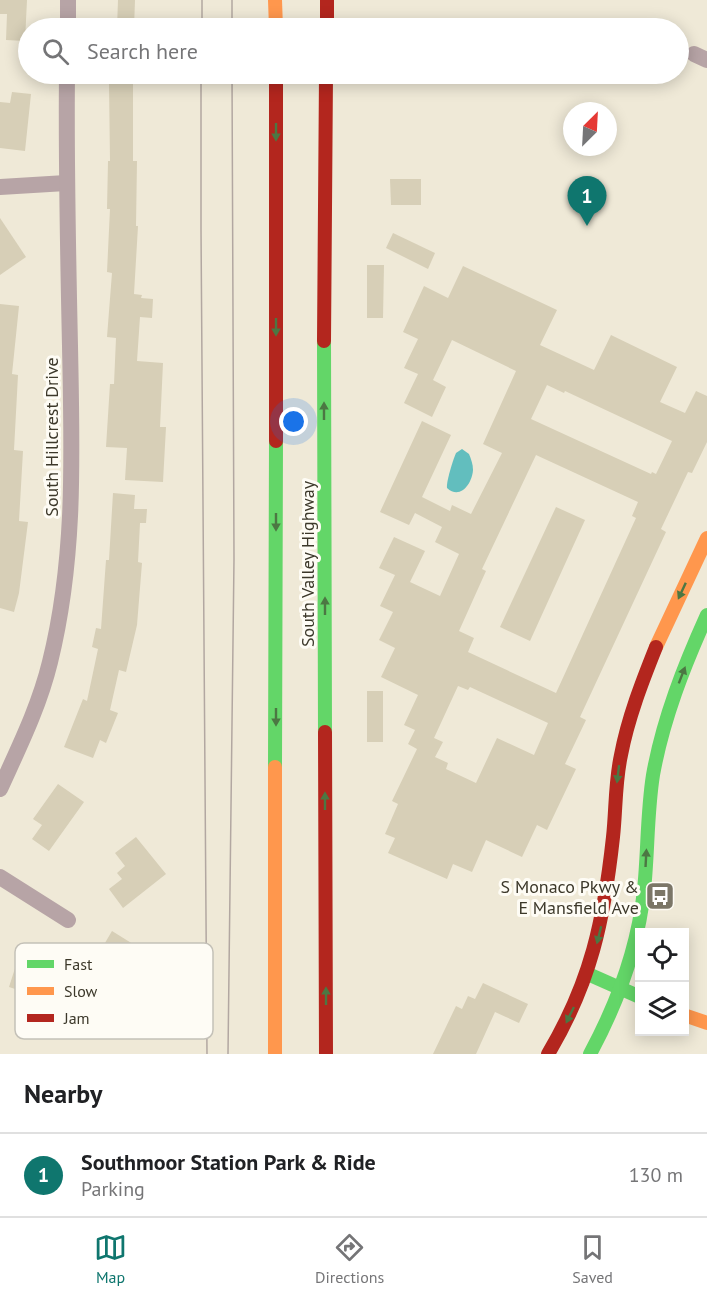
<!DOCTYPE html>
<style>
body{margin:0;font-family:"PT Sans",sans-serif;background:#f2f2f2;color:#202124}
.controls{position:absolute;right:18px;bottom:18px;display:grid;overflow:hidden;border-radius:0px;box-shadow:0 3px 15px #0003}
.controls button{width:54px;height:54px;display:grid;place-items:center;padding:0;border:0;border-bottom:2px solid #e0e0e0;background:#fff;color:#202124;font:30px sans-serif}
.compass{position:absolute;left:563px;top:102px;width:54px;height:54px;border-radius:50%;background:#fff;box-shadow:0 3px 15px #0003;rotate:24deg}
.you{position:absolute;left:294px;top:422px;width:21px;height:21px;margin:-15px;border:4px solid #fff;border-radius:50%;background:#1a73e8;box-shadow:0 0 0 9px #1a73e833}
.badge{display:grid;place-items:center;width:39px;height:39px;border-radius:50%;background:#0f766e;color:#fff;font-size:20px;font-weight:700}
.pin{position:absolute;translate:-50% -50px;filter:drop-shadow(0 2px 3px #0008)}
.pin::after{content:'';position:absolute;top:32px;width:21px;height:18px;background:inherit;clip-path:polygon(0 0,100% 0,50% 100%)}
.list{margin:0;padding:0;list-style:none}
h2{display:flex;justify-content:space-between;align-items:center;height:78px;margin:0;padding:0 24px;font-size:26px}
h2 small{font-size:20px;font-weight:400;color:#757577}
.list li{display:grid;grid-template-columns:39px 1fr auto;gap:18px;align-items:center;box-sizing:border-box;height:84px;padding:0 24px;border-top:2px solid #e0e0e0}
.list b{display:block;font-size:22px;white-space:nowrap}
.list p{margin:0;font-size:20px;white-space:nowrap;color:#757577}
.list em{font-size:20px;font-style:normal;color:#757577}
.icon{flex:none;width:33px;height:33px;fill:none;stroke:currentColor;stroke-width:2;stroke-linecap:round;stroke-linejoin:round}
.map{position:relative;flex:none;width:707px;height:1054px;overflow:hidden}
.search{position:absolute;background:#fff;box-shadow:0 3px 15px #0003;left:18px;right:18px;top:18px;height:66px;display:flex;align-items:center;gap:15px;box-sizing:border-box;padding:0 21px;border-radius:33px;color:#757577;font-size:22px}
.sheet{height:162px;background:#fff}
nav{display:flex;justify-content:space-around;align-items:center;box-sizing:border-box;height:84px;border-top:2px solid #e0e0e0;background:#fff;font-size:16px;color:#757577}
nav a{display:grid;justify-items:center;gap:3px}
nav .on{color:#0f766e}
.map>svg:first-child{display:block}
.water{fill:#62bebe}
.building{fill:#d7cfb7;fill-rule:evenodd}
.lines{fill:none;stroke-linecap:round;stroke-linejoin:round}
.street{stroke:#b7a4a6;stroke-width:16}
.fast{stroke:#63d668;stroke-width:14}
.slow{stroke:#ff974d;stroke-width:14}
.jam{stroke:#b3261e;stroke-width:14}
.tram{stroke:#b2a7a1;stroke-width:1.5}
.oneway{fill:#4c7743}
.labels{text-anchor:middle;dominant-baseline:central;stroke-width:6;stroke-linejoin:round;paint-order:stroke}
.street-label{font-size:18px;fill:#3c382a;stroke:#fefcf5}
.poi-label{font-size:18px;fill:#3c382a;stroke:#fefcf5;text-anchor:end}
.key{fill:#fefcf5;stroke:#c4c1b8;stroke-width:1.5}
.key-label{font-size:16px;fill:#3c382a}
</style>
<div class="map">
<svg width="707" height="1054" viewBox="0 0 707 1054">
<rect width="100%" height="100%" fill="#efe9d7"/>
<path class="water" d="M 462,449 L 469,454 C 471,459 473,464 473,470 C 472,484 460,500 447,488 C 446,482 453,460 456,453 Z"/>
<g class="building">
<polygon points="0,0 27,0 25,41 6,40 7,14 0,14"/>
<polygon points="118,0 135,0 134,28 117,28"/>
<polygon points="109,83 133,83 133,161 137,161 136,226 138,226 134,294 142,295 141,298 153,299 152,318 140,317 137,361 163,363 160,427 166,427 163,482 125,480 127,448 106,447 110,384 114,384 116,338 107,337 112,273 107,272 110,209 107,209 108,161 110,161"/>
<polygon points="12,92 31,94 25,151 0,148 0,102 10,103"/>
<polygon points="390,179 421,179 421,205 391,205"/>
<polygon points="0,218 26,257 0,275"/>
<polygon points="393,233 435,253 428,269 386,248"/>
<polygon points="367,265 384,265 383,318 367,318"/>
<path d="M 463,266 L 557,310 L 540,345 L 594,370 L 611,335 L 677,367 L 660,402 L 685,413 L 696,391 L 707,396 L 707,442 L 692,473 L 688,472 L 661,529 L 666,532 L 580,717 L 586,720 L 565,764 L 576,769 L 547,830 L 537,825 L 522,857 L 486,840 L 472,872 L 453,864 L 447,879 L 388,853 L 395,838 L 385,834 L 398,804 L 392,801 L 417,749 L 408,744 L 415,730 L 404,725 L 418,695 L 381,677 L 395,648 L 379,640 L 393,612 L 380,606 L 395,575 L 379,568 L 394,537 L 425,551 L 410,582 L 440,596 L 459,554 L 435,542 L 442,527 L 415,513 L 409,525 L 380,512 L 422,421 L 451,435 L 422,497 L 450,511 L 452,505 L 471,514 L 502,453 L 483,444 L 516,371 L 452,340 L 433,380 L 446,387 L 432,417 L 404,403 L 418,374 L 404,368 L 418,339 L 403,332 L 424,286 L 448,298 ZM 547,385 L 564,393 L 565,391 L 672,441 L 656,474 L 652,472 L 651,474 L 531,419 ZM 536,455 L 638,502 L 632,516 L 636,518 L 556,693 L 468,652 L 474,638 L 459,631 L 486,571 L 482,569 ZM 458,686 L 468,690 L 470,687 L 548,723 L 534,755 L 497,738 L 476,783 L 446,769 L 448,763 L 435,757 L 443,742 L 434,738 Z"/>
<polygon points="0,304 19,306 12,374 18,375 14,450 23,451 19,521 28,522 19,593 14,612 0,608"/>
<polygon points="113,493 135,495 134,509 147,509 146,523 140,523 138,562 142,563 137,625 126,672 119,670 110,710 118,713 106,743 100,740 93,758 64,747 83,699 87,701 98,649 92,647 96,628 101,629 106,560 109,560"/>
<polygon points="556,507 585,520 530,641 500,627"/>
<rect x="367" y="691" width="16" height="51"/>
<polygon points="58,784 84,802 49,851 32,839 42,825 33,819"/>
<polygon points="136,837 166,874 123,908 109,889 122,879 117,873 125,866 115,853"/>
<polygon points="112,931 141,949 131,967 135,969 126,984 92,965"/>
<polygon points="17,962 49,972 48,978 65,983 58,1003 9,987"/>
<polygon points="483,983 528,1004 519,1023 495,1012 476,1054 433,1054 456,1006 462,1009 468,996 475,999"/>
</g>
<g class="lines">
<g class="street">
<polyline points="68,28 68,0"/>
<polyline points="694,54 707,60"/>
<polyline points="0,187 66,183"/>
<path d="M 0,789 C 19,747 39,707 50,662 C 76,557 72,453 70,346 C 68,255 66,164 67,74"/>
<polyline points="0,877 68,920"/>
</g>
<g class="fast">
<polyline points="324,341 325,732"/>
<polyline points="275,767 276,441"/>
<polyline points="588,974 640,997"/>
<path d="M 590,1054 C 618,1002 638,948 644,890 C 648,852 647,813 653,775 C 663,719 684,666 707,615"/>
</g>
<g class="slow">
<polyline points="275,0 276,28"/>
<polyline points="656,647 707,538"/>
<polyline points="684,1015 707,1023"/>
<polyline points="275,1054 275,767"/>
</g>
<g class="jam">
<polyline points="327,0 327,28"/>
<polyline points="324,341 326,74"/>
<polyline points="276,441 276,74"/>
<polyline points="325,732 326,1054"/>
<path d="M 548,1054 C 591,982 604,920 613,837 C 616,810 615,782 621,755 C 628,718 642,682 656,647"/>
</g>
<g class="tram">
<polyline points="202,28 202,0"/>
<polyline points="232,28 232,0"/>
<polyline points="201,74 201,229 207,1054"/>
<polyline points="228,1054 234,559 232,74"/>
</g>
</g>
<defs><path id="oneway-solid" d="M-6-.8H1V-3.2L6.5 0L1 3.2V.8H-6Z" transform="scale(1.5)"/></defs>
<g class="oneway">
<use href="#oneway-solid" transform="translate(276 132) rotate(90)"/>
<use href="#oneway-solid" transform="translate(276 327) rotate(90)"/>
<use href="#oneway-solid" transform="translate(324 411) rotate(-90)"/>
<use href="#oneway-solid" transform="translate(276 522) rotate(90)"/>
<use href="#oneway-solid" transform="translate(682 591) rotate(115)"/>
<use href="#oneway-solid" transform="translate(325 606) rotate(-90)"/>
<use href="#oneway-solid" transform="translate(682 675) rotate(-69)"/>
<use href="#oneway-solid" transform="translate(276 717) rotate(90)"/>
<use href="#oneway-solid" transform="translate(618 774) rotate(97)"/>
<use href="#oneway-solid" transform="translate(325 801) rotate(-90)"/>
<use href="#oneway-solid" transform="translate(646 858) rotate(-87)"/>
<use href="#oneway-solid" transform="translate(599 935) rotate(104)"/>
<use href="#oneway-solid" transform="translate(326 996) rotate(-90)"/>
<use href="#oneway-solid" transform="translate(570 1015) rotate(116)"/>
</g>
<defs>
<g id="bus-square" transform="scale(1.5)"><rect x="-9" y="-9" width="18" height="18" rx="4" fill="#7b7667" stroke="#fefcf5"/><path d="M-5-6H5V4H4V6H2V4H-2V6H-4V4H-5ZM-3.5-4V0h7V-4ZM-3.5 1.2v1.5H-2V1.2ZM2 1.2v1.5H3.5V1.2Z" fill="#fff"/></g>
</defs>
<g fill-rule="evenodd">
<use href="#bus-square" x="660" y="896"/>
</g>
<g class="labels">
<g class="street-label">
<text transform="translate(51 437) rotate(-90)">South Hillcrest Drive</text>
<text transform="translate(307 564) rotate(-90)">South Valley Highway</text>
</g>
<g class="poi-label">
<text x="639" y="886">S Monaco Pkwy &amp;<tspan x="639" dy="21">E Mansfield Ave</tspan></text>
</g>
</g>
<rect x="15" y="943" width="198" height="96" rx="9" class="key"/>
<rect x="27" y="960" width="27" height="8" fill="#63d668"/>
<rect x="27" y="987" width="27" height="8" fill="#ff974d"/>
<rect x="27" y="1014" width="27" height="8" fill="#b3261e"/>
<g class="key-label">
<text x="64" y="970">Fast</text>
<text x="64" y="997">Slow</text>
<text x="64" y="1024">Jam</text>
</g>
</svg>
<div class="controls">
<button><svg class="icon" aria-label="locate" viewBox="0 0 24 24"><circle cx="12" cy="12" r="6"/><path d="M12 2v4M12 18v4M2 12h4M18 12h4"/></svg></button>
<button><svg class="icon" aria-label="layers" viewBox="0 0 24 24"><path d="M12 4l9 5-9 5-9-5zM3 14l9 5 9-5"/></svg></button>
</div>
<svg class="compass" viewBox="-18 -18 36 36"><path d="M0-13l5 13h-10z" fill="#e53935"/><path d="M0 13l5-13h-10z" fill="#757577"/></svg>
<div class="you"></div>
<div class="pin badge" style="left:587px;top:226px">1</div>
<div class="search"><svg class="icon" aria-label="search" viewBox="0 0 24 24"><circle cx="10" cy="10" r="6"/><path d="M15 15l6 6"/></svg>Search here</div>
</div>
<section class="sheet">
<h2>Nearby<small></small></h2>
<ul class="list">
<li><span class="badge">1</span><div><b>Southmoor Station Park &amp; Ride</b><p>Parking</p></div><em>130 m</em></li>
</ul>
</section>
<nav>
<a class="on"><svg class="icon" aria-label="map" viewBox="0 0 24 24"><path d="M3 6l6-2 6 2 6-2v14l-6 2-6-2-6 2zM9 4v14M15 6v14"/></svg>Map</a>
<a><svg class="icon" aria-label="directions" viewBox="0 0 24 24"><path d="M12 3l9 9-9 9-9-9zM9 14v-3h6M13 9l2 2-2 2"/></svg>Directions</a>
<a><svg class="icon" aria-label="saved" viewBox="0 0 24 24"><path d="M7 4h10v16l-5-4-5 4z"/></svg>Saved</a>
</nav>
